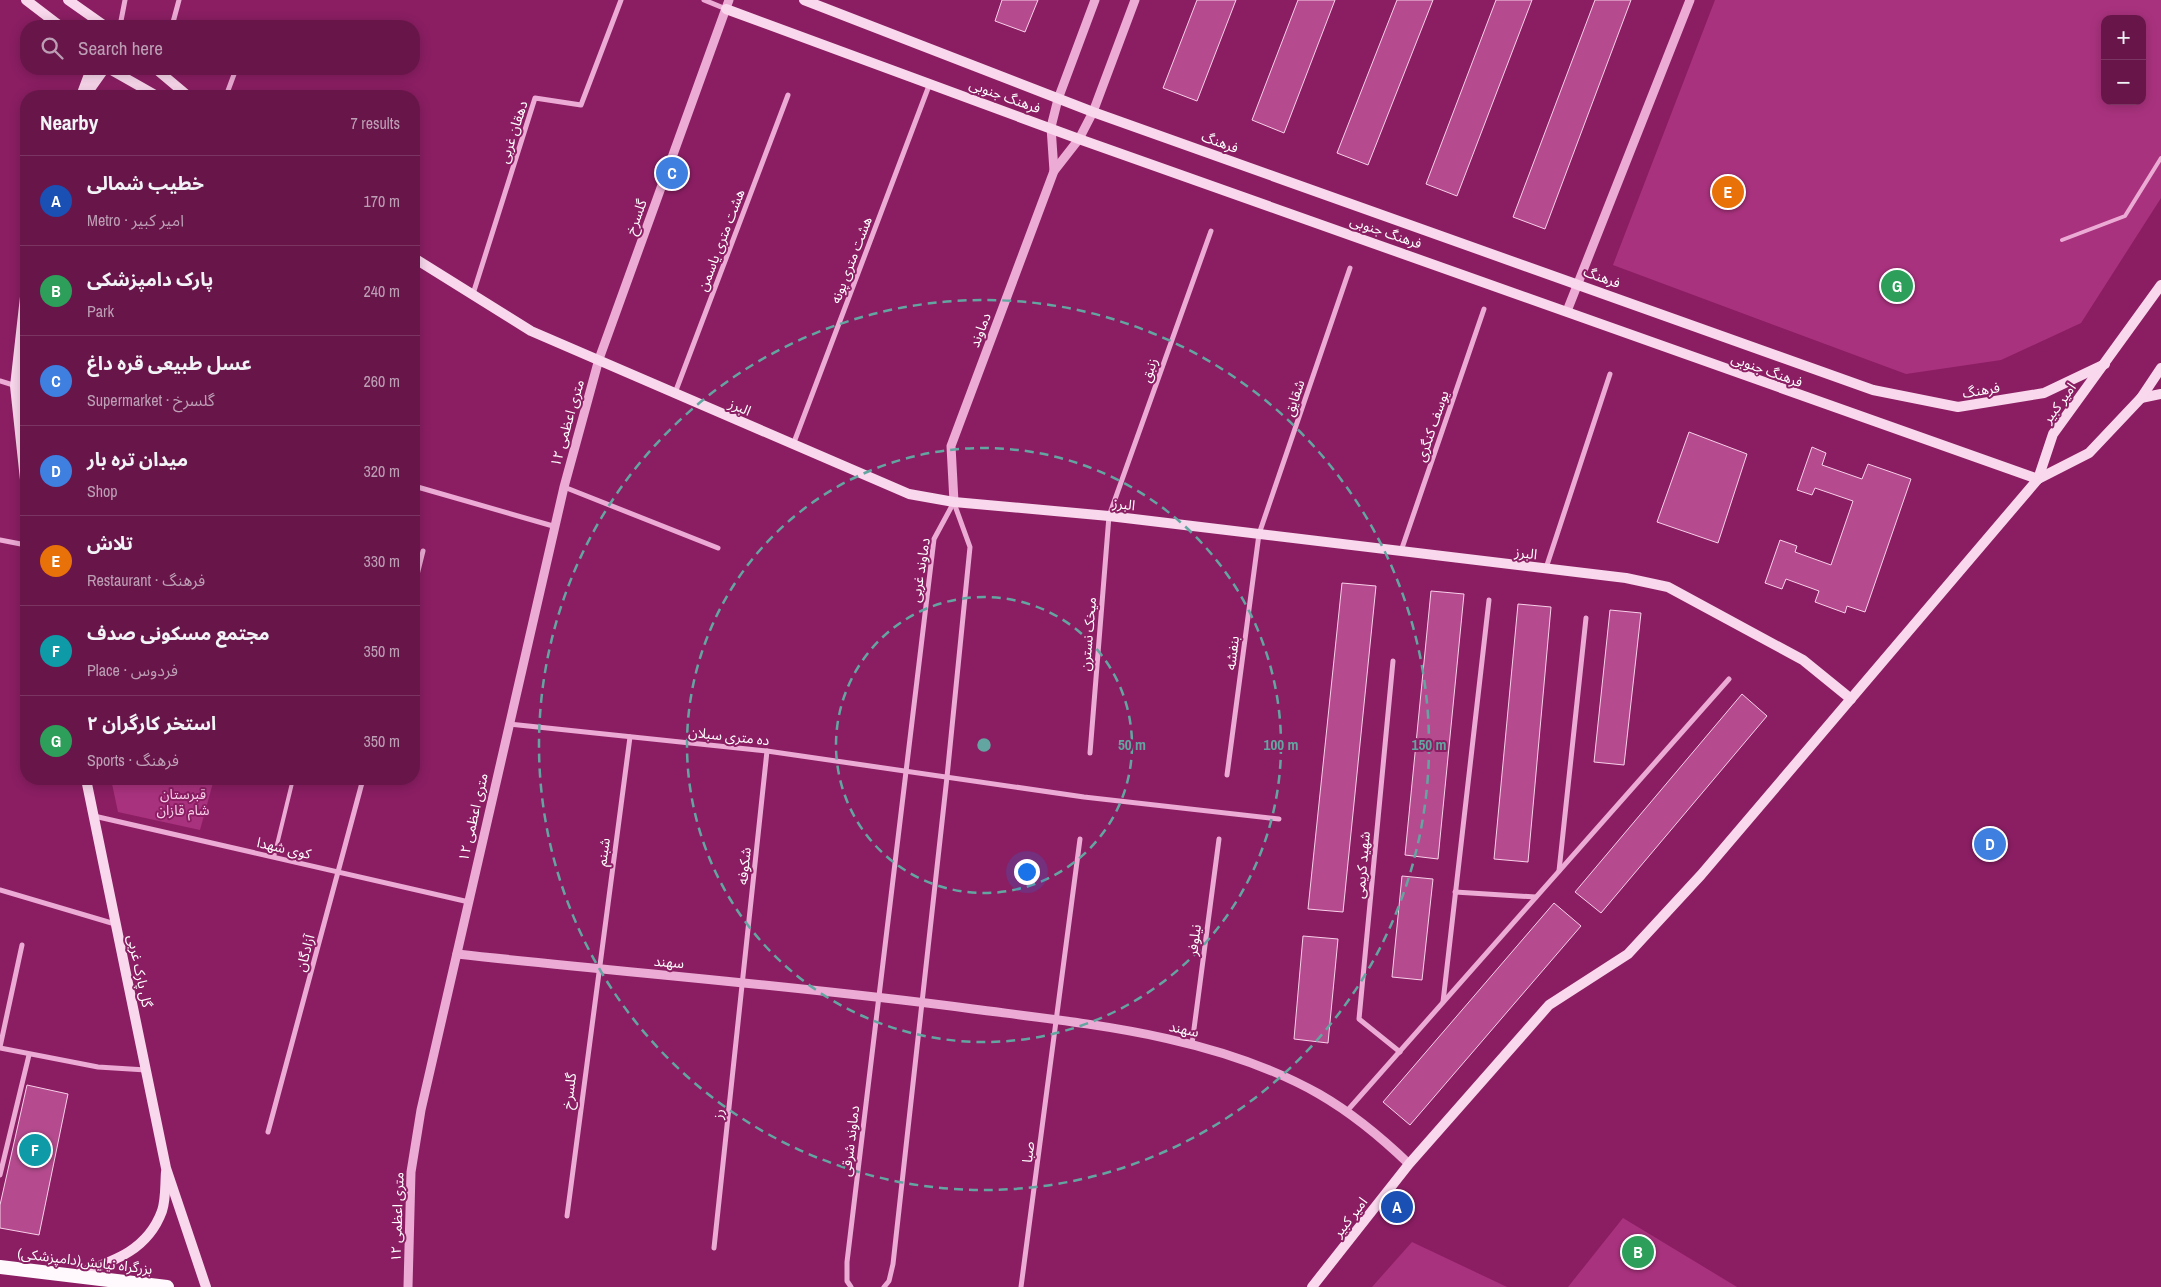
<!DOCTYPE html>
<meta charset="utf-8">
<style>
body{margin:0;font-family:"Archivo Narrow","Noto Sans Arabic",sans-serif;background:#702354;color:#f1f3f6}
.controls{position:absolute;right:15px;top:15px;display:grid;overflow:hidden;border-radius:10px;box-shadow:0 2px 12px #0003}
.controls button{width:45px;height:45px;display:grid;place-items:center;padding:0;border:0;border-bottom:1px solid #7b3562;background:#68164a;color:#f1f3f6;font:25px sans-serif}
.you{position:absolute;left:1026px;top:871px;width:18px;height:18px;margin:-12px;border:4px solid #fff;border-radius:50%;background:#1a73e8;box-shadow:0 0 0 8px #1a73e833}
.badge{display:grid;place-items:center;width:32px;height:32px;border-radius:50%;background:#6afab5;color:#fff;font-size:16px;font-weight:700}
.pin{position:absolute;translate:-50% -50%;border:2px solid #fff;box-shadow:0 1px 5px #0006}
.list{margin:0;padding:0;list-style:none}
h2{display:flex;justify-content:space-between;align-items:center;height:65px;margin:0;padding:0 20px;font-size:21px}
h2 small{font-size:16px;font-weight:400;color:#bd9fb5}
.list li{display:grid;grid-template-columns:32px 1fr auto;gap:15px;align-items:center;box-sizing:border-box;height:90px;padding:0 20px;border-top:1px solid #7b3562}
.list b{display:block;font-size:19px;white-space:nowrap}
.list p{margin:0;font-size:16px;white-space:nowrap;color:#bd9fb5}
.list em{font-size:16px;font-style:normal;color:#bd9fb5}
.icon{flex:none;width:28px;height:28px;fill:none;stroke:currentColor;stroke-width:2;stroke-linecap:round;stroke-linejoin:round}
.map{position:relative;flex:none;width:2161px;height:1287px;overflow:hidden}
.search{position:absolute;background:#68164a;box-shadow:0 2px 12px #0003;left:20px;top:20px;width:400px;height:55px;display:flex;align-items:center;gap:12px;box-sizing:border-box;padding:0 18px;border-radius:20px;color:#bd9fb5;font-size:19px}
.panel{position:absolute;background:#68164a;box-shadow:0 2px 12px #0003;left:20px;top:90px;width:400px;height:695px;border-radius:20px}
.map>svg:first-child{display:block}
.green{fill:#a9327e;fill-rule:evenodd}
.building{fill:#b54b8e;stroke:#f9d0ea}
.lines{fill:none;stroke-linecap:round;stroke-linejoin:round}
.service{stroke:#ecabd5;stroke-width:4}
.minor{stroke:#ecabd5;stroke-width:5}
.tertiary{stroke:#ecabd5;stroke-width:9}
.secondary{stroke:#f9d7ec;stroke-width:10}
.trunk{stroke:#fff8fc;stroke-width:14}
.ring{fill:none;stroke:#63a6a1;stroke-width:2.5;stroke-dasharray:9 6}
.labels{text-anchor:middle;dominant-baseline:central;stroke-width:4;stroke-linejoin:round;paint-order:stroke}
.street-label{font-size:14px;fill:#fff;stroke:#8b1e63}
.park-label{font-size:14px;fill:#f9d0ea;stroke:#8b1e63}
.centre{fill:#63a6a1;stroke:#8b1e63;stroke-width:2.5}
.ring-label{font-size:15px;text-anchor:middle;font-weight:bold;fill:#63a6a1;stroke:#8b1e63;stroke-width:4;stroke-linejoin:round;paint-order:stroke}
</style>
<div class="map">
<svg width="2161" height="1287" viewBox="0 0 2161 1287">
<rect width="100%" height="100%" fill="#8b1e63"/>
<g class="green">
<path d="M 1715,0 L 2161,0 L 2161,198 L 2081,323 L 2001,360 L 1906,374 L 1613,265 ZM 2105,19 L 2142,19 L 2142,101 L 2105,101 Z"/>
<polygon points="111,779 214,779 200,830 118,812"/>
<polygon points="1623,1218 1737,1287 1568,1287"/>
<polygon points="1412,1242 1507,1287 1372,1287"/>
</g>
<g class="building">
<polygon points="1002,0 1038,0 1025,32 995,21"/>
<polygon points="1197,0 1236,0 1197,101 1163,88"/>
<polygon points="1298,0 1335,0 1284,133 1252,120"/>
<polygon points="1397,0 1433,0 1368,165 1337,153"/>
<polygon points="1496,0 1532,0 1457,196 1426,184"/>
<polygon points="1595,0 1631,0 1545,229 1513,217"/>
<polygon points="1689,432 1747,454 1718,543 1657,522"/>
<polygon points="1812,447 1826,453 1822,465 1862,479 1868,464 1911,479 1865,612 1847,606 1845,613 1815,602 1819,591 1786,579 1782,589 1765,583 1780,540 1797,546 1795,552 1831,565 1853,501 1815,488 1812,495 1797,490"/>
<polygon points="1342,583 1376,586 1343,912 1308,909"/>
<polygon points="1431,591 1464,594 1438,859 1405,855"/>
<polygon points="1518,604 1551,607 1528,862 1494,859"/>
<polygon points="1610,610 1641,613 1624,765 1594,762"/>
<polygon points="1742,694 1767,716 1601,913 1575,892"/>
<polygon points="1402,876 1433,879 1422,980 1392,977"/>
<polygon points="1554,903 1581,926 1410,1125 1383,1102"/>
<polygon points="1303,936 1338,939 1328,1043 1294,1039"/>
<polygon points="27,1085 68,1094 39,1235 0,1228 0,1205"/>
</g>
<g class="lines">
<g class="service">
<polyline points="2062,240 2125,216 2161,158"/>
<polyline points="274,857 293,779"/>
</g>
<g class="minor">
<polyline points="704,0 726,9"/>
<polyline points="120,26 125,0"/>
<polyline points="172,26 179,0"/>
<polyline points="226,96 236,69"/>
<polyline points="473,294 535,98 581,105 621,0"/>
<polyline points="0,381 26,389"/>
<polyline points="675,393 788,95"/>
<polyline points="793,445 930,83"/>
<polyline points="414,486 553,526"/>
<polyline points="564,487 718,548"/>
<polyline points="0,540 26,545"/>
<polyline points="1401,551 1484,309"/>
<polyline points="1546,568 1610,374"/>
<polyline points="414,587 423,551"/>
<polyline points="1393,661 1359,1019 1400,1052"/>
<polyline points="509,724 767,751 1084,797 1279,819"/>
<polyline points="1090,753 1109,516 1211,231"/>
<polyline points="1227,775 1259,534 1350,268"/>
<polyline points="94,816 469,902"/>
<polyline points="1559,871 1586,618"/>
<polyline points="0,890 115,924"/>
<polyline points="1455,892 1536,897"/>
<polyline points="1443,1002 1489,600"/>
<polyline points="1192,1044 1219,839"/>
<polyline points="0,1047 22,945"/>
<polyline points="0,1048 98,1067 146,1070"/>
<polyline points="1347,1111 1729,679"/>
<polyline points="268,1132 363,779"/>
<polyline points="0,1175 29,1055"/>
<polyline points="567,1216 630,737"/>
<polyline points="714,1248 767,751"/>
<polyline points="851,1287 847,1281 847,1262 934,539 954,502"/>
<polyline points="884,1287 889,1281 893,1264 947,777 970,547 954,503"/>
<polyline points="1021,1287 1080,839"/>
</g>
<g class="tertiary">
<polyline points="1054,171 1051,127 1058,99 1095,0"/>
<polyline points="1567,311 1690,0"/>
<polyline points="954,502 951,446 1054,171 1079,139 1093,112 1135,0"/>
<path d="M 457,954 C 629,973 801,986 973,1009 C 1089,1024 1215,1035 1319,1094 C 1352,1113 1382,1138 1409,1164"/>
<polyline points="408,1287 411,1172 421,1110 564,487 599,359 729,0"/>
</g>
<g class="secondary">
<polyline points="26,0 60,26"/>
<polyline points="68,0 105,26"/>
<polyline points="804,0 1093,112 1873,390 1958,407 2044,393 2105,364"/>
<polyline points="726,9 1079,139 2038,479"/>
<polyline points="156,69 188,96"/>
<polyline points="113,71 157,96"/>
<polyline points="81,96 91,69"/>
<polyline points="85,96 102,72"/>
<polyline points="414,258 531,331 909,494 954,502 1109,516 1626,578 1668,587 1803,660 1851,699"/>
<polyline points="26,288 15,386 26,489"/>
<polyline points="2141,398 2161,394"/>
<polyline points="2038,479 2089,453 2141,398 2161,368"/>
<polyline points="86,779 166,1168 206,1287"/>
<path d="M 74,1275 C 111,1262 147,1252 162,1211 C 166,1199 165,1184 166,1172"/>
<polyline points="1312,1287 1409,1164 1549,1005 1628,954 1701,875 2038,479 2053,434 2161,285"/>
</g>
<polyline class="trunk" points="0,1267 167,1287"/>
</g>
<g class="ring">
<circle cx="984" cy="745" r="148"/>
<circle cx="984" cy="745" r="297"/>
<circle cx="984" cy="745" r="445"/>
</g>
<g class="labels">
<g class="street-label">
<text transform="translate(1005 96) rotate(20)">فرهنگ جنوبی</text>
<text transform="translate(513 132) rotate(-72)">دهقان غربی</text>
<text transform="translate(1220 142) rotate(20)">فرهنگ</text>
<text transform="translate(636 217) rotate(-70)">گلسرخ</text>
<text transform="translate(1386 232) rotate(19)">فرهنگ جنوبی</text>
<text transform="translate(721 240) rotate(-69)">هشت متری یاسمن</text>
<text transform="translate(851 260) rotate(-69)">هشت متری پونه</text>
<text transform="translate(1602 277) rotate(20)">فرهنگ</text>
<text transform="translate(980 330) rotate(-69)">دماوند</text>
<text transform="translate(1149 370) rotate(-70)">زنبق</text>
<text transform="translate(1767 370) rotate(20)">فرهنگ جنوبی</text>
<text transform="translate(1981 390) rotate(-9)">فرهنگ</text>
<text transform="translate(1294 398) rotate(-71)">شقایق</text>
<text transform="translate(2059 403) rotate(-54)">امیر کبیر</text>
<text transform="translate(740 407) rotate(24)">البرز</text>
<text transform="translate(567 423) rotate(-74)">۱۲ متری اعظمی</text>
<text transform="translate(1432 426) rotate(-71)">یوسف کنگری</text>
<text transform="translate(1124 504) rotate(7)">البرز</text>
<text transform="translate(1526 553) rotate(7)">البرز</text>
<text transform="translate(920 570) rotate(-81)">دماوند غربی</text>
<text transform="translate(1088 634) rotate(-85)">میخک نسترن</text>
<text transform="translate(1232 653) rotate(-83)">بنفشه</text>
<text transform="translate(729 736) rotate(6)">ده متری سبلان</text>
<text transform="translate(473 817) rotate(-77)">۱۲ متری اعظمی</text>
<text transform="translate(284 848) rotate(13)">کوی شهدا</text>
<text transform="translate(603 852) rotate(-82)">شبنم</text>
<text transform="translate(1362 865) rotate(-85)">شهید کریمی</text>
<text transform="translate(744 866) rotate(-84)">شکوفه</text>
<text transform="translate(1194 940) rotate(-83)">نیلوفر</text>
<text transform="translate(305 953) rotate(-75)">آزادگان</text>
<text transform="translate(669 962) rotate(5)">سهند</text>
<text transform="translate(140 971) rotate(78)">گل پارک غربی</text>
<text transform="translate(1184 1029) rotate(12)">سهند</text>
<text transform="translate(569 1091) rotate(-83)">گلسرخ</text>
<text transform="translate(718 1114) rotate(-83)">رز</text>
<text transform="translate(850 1141) rotate(-83)">دماوند شرقی</text>
<text transform="translate(1028 1152) rotate(-83)">صبا</text>
<text transform="translate(397 1217) rotate(-88)">۱۲ متری اعظمی</text>
<text transform="translate(1350 1217) rotate(-52)">امیر کبیر</text>
<text transform="translate(85 1261) rotate(7)">بزرگراه نیایش(دامپزشکی)</text>
</g>
<g class="park-label">
<text x="183" y="794">قبرستان<tspan x="183" dy="16">شام قازان</tspan></text>
</g>
</g>
<circle cx="984" cy="745" r="8" class="centre"/>
<g class="ring-label">
<text x="1132" y="750">50 m</text>
<text x="1281" y="750">100 m</text>
<text x="1429" y="750">150 m</text>
</g>
</svg>
<div class="controls">
<button>+</button>
<button>−</button>
</div>
<div class="you"></div>
<div class="pin badge" style="left:1397px;top:1207px;background:#1a4fb4">A</div>
<div class="pin badge" style="left:1638px;top:1252px;background:#2e9e5b">B</div>
<div class="pin badge" style="left:672px;top:173px;background:#3f7fe0">C</div>
<div class="pin badge" style="left:1990px;top:844px;background:#3f7fe0">D</div>
<div class="pin badge" style="left:1728px;top:192px;background:#e8710a">E</div>
<div class="pin badge" style="left:35px;top:1150px;background:#0f9aa8">F</div>
<div class="pin badge" style="left:1897px;top:286px;background:#2e9e5b">G</div>
<div class="search"><svg class="icon" aria-label="search" viewBox="0 0 24 24"><circle cx="10" cy="10" r="6"/><path d="M15 15l6 6"/></svg>Search here</div>
<section class="panel">
<h2>Nearby<small>7 results</small></h2>
<ul class="list">
<li><span class="badge" style="background:#1a4fb4">A</span><div><b>خطیب شمالی</b><p>Metro · امیر کبیر</p></div><em>170 m</em></li>
<li><span class="badge" style="background:#2e9e5b">B</span><div><b>پارک دامپزشکی</b><p>Park</p></div><em>240 m</em></li>
<li><span class="badge" style="background:#3f7fe0">C</span><div><b>عسل طبیعی قره داغ</b><p>Supermarket · گلسرخ</p></div><em>260 m</em></li>
<li><span class="badge" style="background:#3f7fe0">D</span><div><b>میدان تره بار</b><p>Shop</p></div><em>320 m</em></li>
<li><span class="badge" style="background:#e8710a">E</span><div><b>تلاش</b><p>Restaurant · فرهنگ</p></div><em>330 m</em></li>
<li><span class="badge" style="background:#0f9aa8">F</span><div><b>مجتمع مسکونی صدف</b><p>Place · فردوس</p></div><em>350 m</em></li>
<li><span class="badge" style="background:#2e9e5b">G</span><div><b>استخر کارگران ۲</b><p>Sports · فرهنگ</p></div><em>350 m</em></li>
</ul>
</section>
</div>
